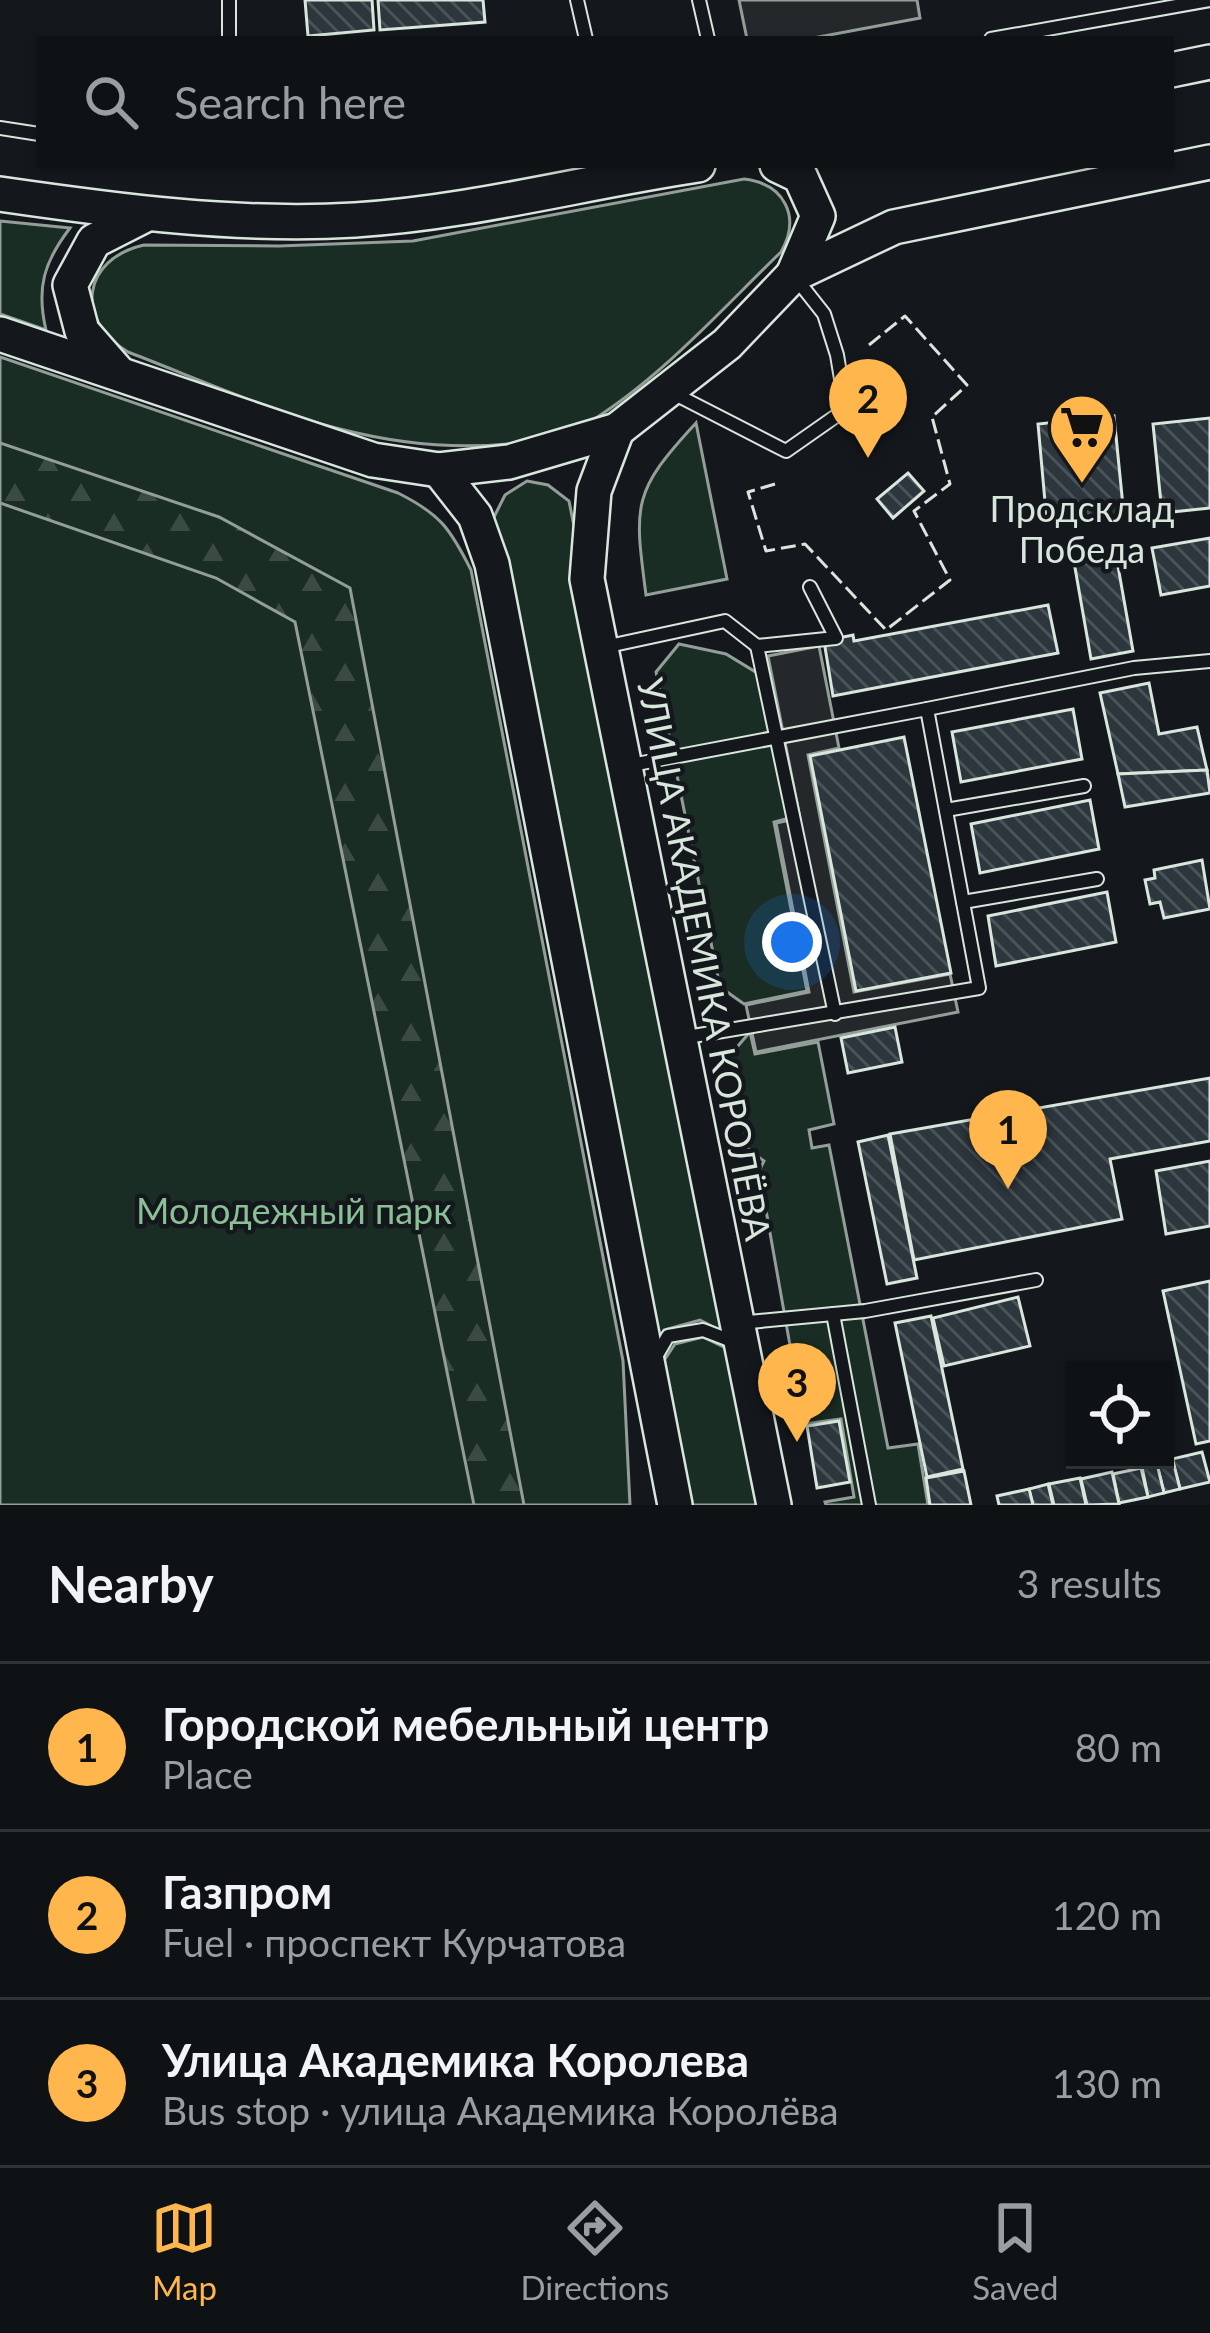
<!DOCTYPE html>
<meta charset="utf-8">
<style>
body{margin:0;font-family:Lato,sans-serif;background:#181b1e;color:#f1f3f6}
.controls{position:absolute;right:36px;bottom:36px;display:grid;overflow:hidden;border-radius:0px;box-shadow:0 3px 9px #0004}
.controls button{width:108px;height:108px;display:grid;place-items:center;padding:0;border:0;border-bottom:3px solid #2f3234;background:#0f1215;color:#f1f3f6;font:60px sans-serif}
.you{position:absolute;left:792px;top:942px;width:42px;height:42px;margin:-30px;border:9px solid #fff;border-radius:50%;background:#1a73e8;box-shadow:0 0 0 18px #1a73e833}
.badge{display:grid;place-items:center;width:78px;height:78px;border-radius:50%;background:#ffb74d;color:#111;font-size:39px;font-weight:700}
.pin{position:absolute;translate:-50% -99px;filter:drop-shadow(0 3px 6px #0008)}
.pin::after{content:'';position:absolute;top:63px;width:42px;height:36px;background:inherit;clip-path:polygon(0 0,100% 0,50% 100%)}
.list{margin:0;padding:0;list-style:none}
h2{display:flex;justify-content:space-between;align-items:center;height:156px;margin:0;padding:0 48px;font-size:51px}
h2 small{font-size:39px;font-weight:400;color:#9b9ea0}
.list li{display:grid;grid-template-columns:78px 1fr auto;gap:36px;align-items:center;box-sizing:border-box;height:168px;padding:0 48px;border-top:3px solid #2f3234}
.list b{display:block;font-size:45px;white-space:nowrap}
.list p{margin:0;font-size:39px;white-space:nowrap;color:#9b9ea0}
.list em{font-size:39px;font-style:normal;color:#9b9ea0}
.icon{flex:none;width:66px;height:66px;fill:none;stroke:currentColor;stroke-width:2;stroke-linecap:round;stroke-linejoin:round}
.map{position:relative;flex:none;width:1210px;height:1505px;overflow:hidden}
.search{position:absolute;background:#0f1215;box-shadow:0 3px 9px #0004;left:36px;right:36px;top:36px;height:132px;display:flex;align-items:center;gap:30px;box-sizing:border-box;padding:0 42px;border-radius:0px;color:#9b9ea0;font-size:45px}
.sheet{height:660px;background:#0f1215}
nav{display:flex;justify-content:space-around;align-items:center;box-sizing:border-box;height:168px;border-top:3px solid #2f3234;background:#0f1215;font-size:33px;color:#9b9ea0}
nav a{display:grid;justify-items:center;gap:6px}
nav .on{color:#ffb74d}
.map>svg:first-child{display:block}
.green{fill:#1a2d24;stroke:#939e99;stroke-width:3}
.forest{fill:url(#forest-firs);stroke:#939e99;stroke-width:3}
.parking{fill:#24282b;stroke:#939e99;stroke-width:3}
.building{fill:url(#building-back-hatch);stroke:#d8e6dc;stroke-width:3}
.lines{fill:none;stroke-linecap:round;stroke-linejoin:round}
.lane-casing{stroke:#d8e6dc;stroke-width:16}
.secondary-casing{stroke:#d8e6dc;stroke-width:38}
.lane{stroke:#14181c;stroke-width:12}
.secondary{stroke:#14181c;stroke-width:33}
.fence{stroke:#d8e6dc;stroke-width:3;stroke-dasharray:15 6;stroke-linecap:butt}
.labels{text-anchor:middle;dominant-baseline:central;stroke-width:9;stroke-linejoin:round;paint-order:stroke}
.poi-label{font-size:36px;fill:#d8e6dc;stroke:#14181c}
.street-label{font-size:36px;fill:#d8e6dc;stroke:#14181c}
.park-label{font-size:36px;fill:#8ac095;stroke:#14181c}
</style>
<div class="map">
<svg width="1210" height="1505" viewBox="0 0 1210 1505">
<defs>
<pattern id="forest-firs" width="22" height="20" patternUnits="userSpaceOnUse" patternTransform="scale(3)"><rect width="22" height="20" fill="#1a2d24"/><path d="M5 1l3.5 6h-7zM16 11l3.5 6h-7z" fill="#3b4b43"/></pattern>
<pattern id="building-back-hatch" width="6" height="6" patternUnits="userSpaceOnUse" patternTransform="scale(3)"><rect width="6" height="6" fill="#2c363c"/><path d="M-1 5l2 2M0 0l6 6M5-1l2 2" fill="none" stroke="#4a5358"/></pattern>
</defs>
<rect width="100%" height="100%" fill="#14181c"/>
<g class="green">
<path d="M 744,179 C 785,184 801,217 781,252 C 720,311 661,378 588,423 C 565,437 535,441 508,444 C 366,457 258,402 128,352 C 74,320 82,259 144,245 L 279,246 L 413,241 Z"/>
<path d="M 0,221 L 70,228 C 44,262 36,288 46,330 L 0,314 Z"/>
<path d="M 0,357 L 398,493 C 440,514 450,528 471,570 L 623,1361 L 630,1505 L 0,1505 Z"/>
<path d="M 696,423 L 727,579 L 646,595 C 634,504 632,492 696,423 Z"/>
<polygon points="527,481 548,485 569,501 735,1338 700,1320 664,1330 652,1351 492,521 505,495"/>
<polygon points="679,644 726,654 772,682 797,816 774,822 807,991 744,1004 720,987 656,672"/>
<polygon points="750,1032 755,1054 818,1042 834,1124 809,1130 812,1148 829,1145 888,1448 918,1444 928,1505 826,1505 825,1502 854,1497 841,1419 804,1424 759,1171 764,1161 748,1149 731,1054"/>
<polygon points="703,1337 736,1353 767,1505 683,1505 657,1371 675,1344"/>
</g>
<polygon class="forest" points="0,443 219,517 350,588 524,1505 474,1505 295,622 216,578 0,503"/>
<g class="parking">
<polygon points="739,0 917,0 920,18 808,39 747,39"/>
<polygon points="819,646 839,748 808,755 854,992 950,974 958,1012 756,1052 746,1005 809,992 776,823 800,818 768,656"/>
</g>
<g class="building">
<polygon points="305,0 372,0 374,30 308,36"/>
<polygon points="378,0 483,0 485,22 380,30"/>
<polygon points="1114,416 1124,516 1047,524 1038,424"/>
<polygon points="1210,418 1210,508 1162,513 1153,424"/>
<polygon points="908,473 924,491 893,518 877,499"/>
<polygon points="1210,538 1210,586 1161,595 1152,548"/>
<polygon points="1116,555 1133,651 1091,659 1074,562"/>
<polygon points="1048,605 1058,653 833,696 824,641 853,635 854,641"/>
<polygon points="1149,683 1159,734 1197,727 1207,770 1118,774 1100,693"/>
<polygon points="1073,709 1082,759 961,782 952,732"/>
<polygon points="904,737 951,973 856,991 810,756"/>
<polygon points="1207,770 1210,793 1125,807 1118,774"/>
<polygon points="1090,800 1099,849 980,873 971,824"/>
<polygon points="1202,860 1210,909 1164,918 1160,902 1150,904 1145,880 1155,878 1154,870"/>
<polygon points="1107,892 1116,942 996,966 988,916"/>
<polygon points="895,1027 902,1062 848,1073 841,1038"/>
<polygon points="1210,1078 1210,1141 1110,1159 1122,1219 914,1260 890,1134"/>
<polygon points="888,1135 917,1278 887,1284 858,1142"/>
<polygon points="1210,1161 1210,1226 1166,1234 1156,1171"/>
<polygon points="1210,1281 1210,1441 1196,1444 1163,1291"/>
<polygon points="1018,1297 1030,1346 944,1366 933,1318"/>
<polygon points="931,1316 963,1469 927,1477 895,1323"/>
<polygon points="839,1421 850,1482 817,1488 807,1426"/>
<polygon points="1202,1452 1210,1482 1180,1489 1172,1459"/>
<polygon points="1173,1461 1180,1489 1164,1493 1157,1464"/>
<polygon points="1157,1464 1164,1493 1148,1497 1142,1467"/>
<polygon points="1141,1468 1148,1497 1119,1503 1113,1474"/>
<polygon points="964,1471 971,1505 930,1505 926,1478"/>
<polygon points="1112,1472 1119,1504 1087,1505 1081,1479"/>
<polygon points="1080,1478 1086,1505 1054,1505 1049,1484"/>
<polygon points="1048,1484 1053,1505 1033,1505 1029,1489"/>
<polygon points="1029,1489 1033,1505 999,1505 997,1496"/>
</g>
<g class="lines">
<g class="lane-casing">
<g id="lane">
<polyline points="229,0 229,39"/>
<polyline points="577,0 586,39"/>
<polyline points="699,0 708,39"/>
<polyline points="991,39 1210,0"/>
<polyline points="0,128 39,134"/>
<polyline points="669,391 786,451 846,409 837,355 824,314 794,276"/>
<polyline points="757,646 835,1014"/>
<polyline points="604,647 725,621 757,646 836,638 810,587"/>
<polyline points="927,709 1134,668 1210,661"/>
<polyline points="626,766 927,709 979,988 681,1038"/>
<polyline points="946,810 1084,786"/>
<polyline points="963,902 1097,879"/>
<polyline points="833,1314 869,1505"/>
<polyline points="739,1323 865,1311 1036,1280"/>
<polyline points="654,1360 668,1336 703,1330 737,1343"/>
</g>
</g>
<g class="secondary-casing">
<g id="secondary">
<polyline points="1171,70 1210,62"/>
<polyline points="777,165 800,176 818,216 793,275"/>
<path d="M 0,194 C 118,211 235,227 355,220 C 470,213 584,182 698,165"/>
<polyline points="0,334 373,460 439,470 509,462 617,430 727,344 793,275 894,227 1210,162"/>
<polyline points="117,371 82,331 70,285 94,241 145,215"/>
<polyline points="617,430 594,491 587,579 774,1505"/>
<polyline points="439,470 475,516 492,564 675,1505"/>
</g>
</g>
<use href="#lane" class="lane"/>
<use href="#secondary" class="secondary"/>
<polyline class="fence" points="775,484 748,492 766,551 805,544 886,630 950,580 914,511 950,484 932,417 967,385 905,316 869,345"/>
</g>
<defs>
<g id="supermarket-pin" transform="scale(3.45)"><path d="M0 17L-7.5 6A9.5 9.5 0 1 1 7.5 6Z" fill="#ffb74d" stroke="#14181c"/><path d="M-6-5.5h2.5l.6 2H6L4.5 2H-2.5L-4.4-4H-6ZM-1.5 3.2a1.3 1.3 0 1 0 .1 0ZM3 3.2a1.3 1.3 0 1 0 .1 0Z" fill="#111"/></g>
</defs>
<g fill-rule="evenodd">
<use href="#supermarket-pin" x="1082" y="427"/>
</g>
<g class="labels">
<g class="poi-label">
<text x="1082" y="508">Продсклад<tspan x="1082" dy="41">Победа</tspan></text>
</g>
<g class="street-label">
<text transform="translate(705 959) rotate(79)">УЛИЦА АКАДЕМИКА КОРОЛЁВА</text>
</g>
<g class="park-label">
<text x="294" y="1210">Молодежный парк</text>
</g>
</g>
</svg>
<div class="controls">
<button><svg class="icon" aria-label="locate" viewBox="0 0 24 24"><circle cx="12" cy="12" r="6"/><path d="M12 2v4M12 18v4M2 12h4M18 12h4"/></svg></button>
</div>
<div class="you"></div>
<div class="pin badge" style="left:1008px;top:1189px">1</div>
<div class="pin badge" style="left:868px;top:458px">2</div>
<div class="pin badge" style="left:797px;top:1442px">3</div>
<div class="search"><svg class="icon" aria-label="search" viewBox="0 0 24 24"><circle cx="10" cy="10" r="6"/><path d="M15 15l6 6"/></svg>Search here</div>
</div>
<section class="sheet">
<h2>Nearby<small>3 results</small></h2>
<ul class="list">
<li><span class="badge">1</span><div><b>Городской мебельный центр</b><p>Place</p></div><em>80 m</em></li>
<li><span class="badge">2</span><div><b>Газпром</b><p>Fuel · проспект Курчатова</p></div><em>120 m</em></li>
<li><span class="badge">3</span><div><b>Улица Академика Королева</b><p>Bus stop · улица Академика Королёва</p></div><em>130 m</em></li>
</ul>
</section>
<nav>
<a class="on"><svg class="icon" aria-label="map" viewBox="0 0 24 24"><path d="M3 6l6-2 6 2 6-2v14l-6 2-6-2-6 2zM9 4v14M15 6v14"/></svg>Map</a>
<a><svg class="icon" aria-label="directions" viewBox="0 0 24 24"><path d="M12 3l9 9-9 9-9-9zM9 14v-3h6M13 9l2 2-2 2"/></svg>Directions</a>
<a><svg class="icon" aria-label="saved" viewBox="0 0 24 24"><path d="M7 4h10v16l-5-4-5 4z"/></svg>Saved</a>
</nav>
